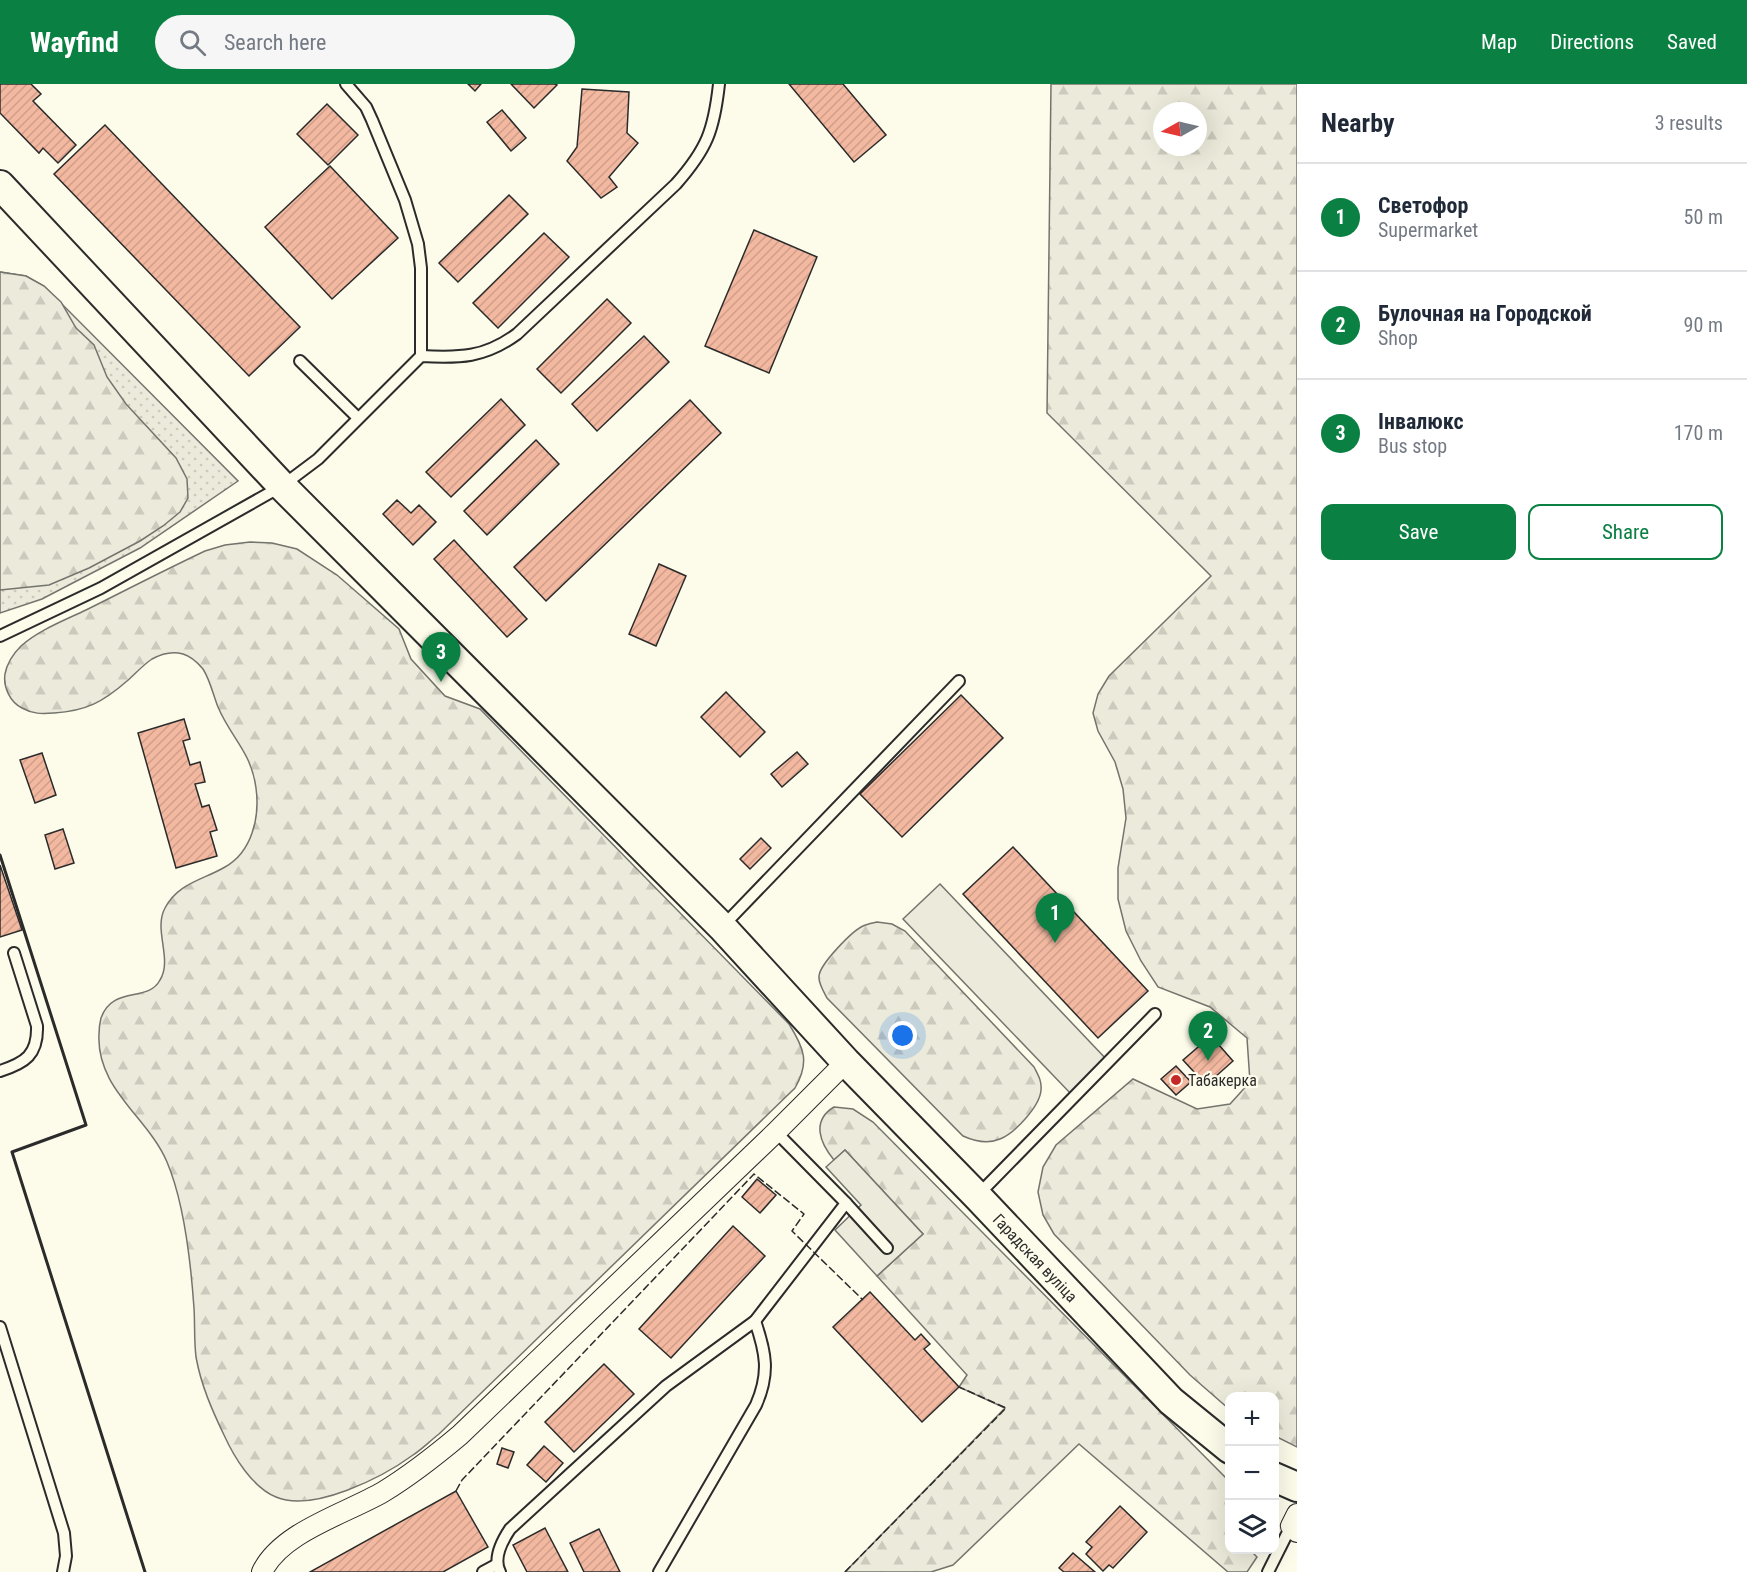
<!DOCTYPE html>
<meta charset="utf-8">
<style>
body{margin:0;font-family:"Roboto Condensed",sans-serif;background:#f6f6f7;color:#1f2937}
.controls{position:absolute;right:18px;bottom:18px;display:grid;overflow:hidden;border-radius:12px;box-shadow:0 6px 24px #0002}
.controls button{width:54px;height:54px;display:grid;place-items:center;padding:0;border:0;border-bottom:2px solid #e0e1e3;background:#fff;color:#1f2937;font:30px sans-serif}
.compass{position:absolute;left:1153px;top:18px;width:54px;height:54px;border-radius:50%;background:#fff;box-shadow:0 6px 24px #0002;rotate:262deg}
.you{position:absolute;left:903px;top:952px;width:21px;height:21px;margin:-15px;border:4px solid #fff;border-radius:50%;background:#1a73e8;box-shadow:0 0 0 9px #1a73e833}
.badge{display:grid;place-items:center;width:39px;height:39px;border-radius:50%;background:#0b8043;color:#fff;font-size:20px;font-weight:700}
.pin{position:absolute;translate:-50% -50px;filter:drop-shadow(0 2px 3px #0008)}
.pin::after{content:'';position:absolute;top:32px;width:21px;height:18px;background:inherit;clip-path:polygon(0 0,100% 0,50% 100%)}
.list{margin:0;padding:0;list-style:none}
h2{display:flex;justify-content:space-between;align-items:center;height:78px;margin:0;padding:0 24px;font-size:26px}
h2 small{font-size:20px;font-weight:400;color:#747a83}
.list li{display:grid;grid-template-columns:39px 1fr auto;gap:18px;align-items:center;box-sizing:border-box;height:108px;padding:0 24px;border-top:2px solid #e0e1e3}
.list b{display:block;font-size:22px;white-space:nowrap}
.list p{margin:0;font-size:20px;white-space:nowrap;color:#747a83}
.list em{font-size:20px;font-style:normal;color:#747a83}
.actions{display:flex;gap:12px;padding:18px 24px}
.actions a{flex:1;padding:14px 0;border:2px solid #0b8043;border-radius:12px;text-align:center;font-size:21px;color:#0b8043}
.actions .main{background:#0b8043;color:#fff}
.icon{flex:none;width:33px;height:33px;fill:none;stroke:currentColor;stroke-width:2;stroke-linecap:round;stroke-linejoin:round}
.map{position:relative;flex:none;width:1297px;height:1488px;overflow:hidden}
header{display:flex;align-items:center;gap:36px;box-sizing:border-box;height:84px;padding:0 30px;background:#0b8043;color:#fff}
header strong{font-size:28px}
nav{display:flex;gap:33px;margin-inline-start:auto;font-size:21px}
.search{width:420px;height:54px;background:#f6f6f7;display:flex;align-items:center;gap:15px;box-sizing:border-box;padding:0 21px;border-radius:33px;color:#747a83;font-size:22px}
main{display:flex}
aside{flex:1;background:#fff}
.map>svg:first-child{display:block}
.grass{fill:url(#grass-dots);stroke:#74746e;stroke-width:1.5}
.forest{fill:url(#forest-firs);stroke:#74746e;stroke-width:1.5;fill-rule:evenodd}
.parking{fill:#eceadb;stroke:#74746e;stroke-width:1.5}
.building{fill:url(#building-hatch);stroke:#2b2b2b;stroke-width:1.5}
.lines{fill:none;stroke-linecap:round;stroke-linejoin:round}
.lane-casing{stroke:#2b2b2b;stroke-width:14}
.street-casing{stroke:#2b2b2b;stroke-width:22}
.secondary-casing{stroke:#2b2b2b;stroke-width:32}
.lane{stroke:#fdfbea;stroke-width:10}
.street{stroke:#fdfbea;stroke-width:20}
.secondary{stroke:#fdfbea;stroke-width:28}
.fence{stroke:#2b2b2b;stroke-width:1.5;stroke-dasharray:8 3;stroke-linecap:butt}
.wall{stroke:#2b2b2b;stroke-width:3}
.poi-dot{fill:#c62828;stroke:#fdfbea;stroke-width:2}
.labels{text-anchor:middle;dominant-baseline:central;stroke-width:4.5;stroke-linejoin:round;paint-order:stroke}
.poi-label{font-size:16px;fill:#2b2b2b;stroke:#fdfbea;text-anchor:start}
.street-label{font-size:16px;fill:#2b2b2b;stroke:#fdfbea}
</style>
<header>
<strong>Wayfind</strong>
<div class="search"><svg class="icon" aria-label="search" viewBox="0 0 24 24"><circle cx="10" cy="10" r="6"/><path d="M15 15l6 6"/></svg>Search here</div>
<nav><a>Map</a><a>Directions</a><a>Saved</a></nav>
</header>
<main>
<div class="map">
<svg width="1297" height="1488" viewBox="0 0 1297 1488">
<defs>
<pattern id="grass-dots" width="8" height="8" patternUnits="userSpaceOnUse" patternTransform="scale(1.5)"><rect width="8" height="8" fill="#ecebdb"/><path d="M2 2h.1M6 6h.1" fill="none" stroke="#cbcabc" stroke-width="1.8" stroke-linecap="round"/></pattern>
<pattern id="forest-firs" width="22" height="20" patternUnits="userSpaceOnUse" patternTransform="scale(1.5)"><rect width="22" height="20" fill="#ecebdb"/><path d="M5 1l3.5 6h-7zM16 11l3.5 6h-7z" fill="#cbcabc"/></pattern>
<pattern id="building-hatch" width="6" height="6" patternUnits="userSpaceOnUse" patternTransform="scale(1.5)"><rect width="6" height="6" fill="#f2b8a0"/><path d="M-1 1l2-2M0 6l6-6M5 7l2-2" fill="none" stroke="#d09e8a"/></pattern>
</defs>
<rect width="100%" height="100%" fill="#fdfbea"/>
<polygon class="grass" points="0,188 26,192 44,202 238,397 140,464 42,515 0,529"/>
<g class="forest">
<path d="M 1051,0 L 1297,0 L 1297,1363 L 1275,1352 L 1274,1312 L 1230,1312 L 1229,1325 L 1190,1291 L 1054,1150 L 1043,1131 L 1038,1108 L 1043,1083 L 1056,1061 L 1133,995 L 1197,1025 L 1230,1020 L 1250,998 L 1247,954 L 1210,923 L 1158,903 L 1141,877 L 1126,847 L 1118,815 L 1118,784 L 1126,734 L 1123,705 L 1115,678 L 1098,647 L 1093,629 L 1098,610 L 1109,592 L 1211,492 L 1047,329 ZM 1162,27 L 1198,27 L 1198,63 L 1162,63 Z"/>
<polygon points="0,188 26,192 44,202 61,218 76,244 94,261 107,293 126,320 176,374 187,395 188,414 180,428 163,442 140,457 89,484 49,501 0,506"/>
<path d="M 250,458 L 272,459 L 297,465 L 337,491 L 399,545 L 411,575 L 445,612 L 480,625 L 789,940 C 804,964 810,978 795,1004 L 439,1350 C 430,1357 422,1365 413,1371 C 383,1393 313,1429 276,1413 C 252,1403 234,1373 224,1351 C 212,1326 201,1301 196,1273 C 194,1257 195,1240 194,1224 C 191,1181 184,1118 167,1078 C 148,1033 96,1005 99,950 C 99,946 100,938 101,934 C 113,901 148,919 160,896 C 173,875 153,846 165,824 C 178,799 203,796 225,783 C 252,768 260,733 256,704 C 251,667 231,654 218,623 C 213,610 210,596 203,585 C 198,579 190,572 183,570 C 173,567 161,570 152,575 C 143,581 135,590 127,597 C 103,618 86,627 54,629 C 41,630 33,630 22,624 C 10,618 3,603 5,590 C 7,579 14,569 21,562 C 39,546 65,536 86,526 C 126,506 165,486 205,467 L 225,461 Z"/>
<path d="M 877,838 L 892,840 L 905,847 L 1034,983 C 1038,991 1042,997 1041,1006 C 1040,1022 1015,1049 1000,1055 C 988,1060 974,1057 963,1052 L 827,914 C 824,908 818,899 819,892 C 820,880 852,847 863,842 C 867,840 873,839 877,838 Z"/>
<path d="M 834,1023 L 853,1025 L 873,1038 L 1229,1397 L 1230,1466 L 1250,1466 L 1257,1473 L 1247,1488 L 1228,1488 L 1079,1360 L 953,1481 L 931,1488 L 845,1488 L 1005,1324 L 959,1303 L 967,1291 L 877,1192 L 923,1150 L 845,1066 L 834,1076 C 820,1059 811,1037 834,1023 Z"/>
</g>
<g class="parking">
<polygon points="940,800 1108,977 1072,1011 903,835"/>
<polygon points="845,1066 923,1150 877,1192 835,1146 861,1121 826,1083"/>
</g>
<g class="building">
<polygon points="0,0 31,0 41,10 33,17 76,61 58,79 43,64 39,69 0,29"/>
<polygon points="468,0 481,0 475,7"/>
<polygon points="511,0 555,0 557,1 534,24"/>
<polygon points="789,0 843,0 886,51 854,78"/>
<polygon points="582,5 629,8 627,49 638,59 609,93 617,103 601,114 567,77 577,63"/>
<polygon points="327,20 358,51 328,81 297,50"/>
<polygon points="502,26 526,54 511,67 487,38"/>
<polygon points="105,41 300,243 249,292 54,90"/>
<polygon points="330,82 398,154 332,215 265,143"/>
<polygon points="509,111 528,130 458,198 439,179"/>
<polygon points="754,146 817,173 769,289 705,262"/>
<polygon points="544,149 569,173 498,244 473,219"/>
<polygon points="607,215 631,239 561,309 537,285"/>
<polygon points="644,252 669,278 597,347 572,320"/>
<polygon points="501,315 525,341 451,413 426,388"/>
<polygon points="690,316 721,349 546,517 514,483"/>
<polygon points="536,356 559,380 487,451 464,427"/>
<polygon points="397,416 411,429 419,421 436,438 413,461 383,430"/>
<polygon points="454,456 527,535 507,553 434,475"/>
<polygon points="659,480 686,492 656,562 629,550"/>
<polygon points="726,608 765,648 740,673 701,633"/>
<polygon points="961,611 1003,654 902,753 860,710"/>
<polygon points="184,635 190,655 183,657 190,681 200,678 205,698 195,700 202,723 209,721 217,746 210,748 217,772 176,784 138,649"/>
<polygon points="797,668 808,680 782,703 771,690"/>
<polygon points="42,669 56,711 35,719 20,676"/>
<polygon points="63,745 74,779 55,785 45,751"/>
<polygon points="761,754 771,764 750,785 740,775"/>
<polygon points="1013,763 1148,907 1098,954 963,810"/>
<polygon points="0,781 22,846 0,853"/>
<polygon points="1211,952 1233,977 1206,1001 1183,976"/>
<polygon points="1176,982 1191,998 1176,1011 1161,995"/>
<polygon points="757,1095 776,1111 760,1129 742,1113"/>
<polygon points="733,1142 765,1172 671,1274 639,1245"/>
<polygon points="870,1208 915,1256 921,1250 930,1260 924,1265 959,1303 922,1338 833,1243"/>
<polygon points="604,1280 634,1310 574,1368 545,1338"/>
<polygon points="544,1362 563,1379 546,1398 527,1381"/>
<polygon points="502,1364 514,1368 508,1384 497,1380"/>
<polygon points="456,1407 488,1463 443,1488 310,1488"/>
<polygon points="1120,1422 1147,1448 1113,1484 1109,1481 1103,1487 1086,1470 1092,1463 1086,1458"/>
<polygon points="545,1444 568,1488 527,1488 513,1461"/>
<polygon points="599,1445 620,1488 584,1488 570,1459"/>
<polygon points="1073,1469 1095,1488 1064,1488 1059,1484"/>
</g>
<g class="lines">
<g class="lane-casing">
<g id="lane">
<polyline points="346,0 366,23 372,36 405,116 418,160 421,184 421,272"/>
<polyline points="300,277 358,334"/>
<path d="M 0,552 L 101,504 L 282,402 L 318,375 L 421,272 C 460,274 484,274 517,250 L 676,100 C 707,65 714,46 719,0"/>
<polyline points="722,843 959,597"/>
<path d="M 0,987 C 25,979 38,971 37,942 L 14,869"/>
<polyline points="977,1112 1155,930"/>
<polyline points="846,1119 887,1164"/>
<polyline points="0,1243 64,1449 66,1472 63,1488"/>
<polyline points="483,1488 496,1481"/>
<path d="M 500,1488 C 493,1475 502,1457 510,1445 L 666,1302 L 755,1237 L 846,1119 L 776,1048"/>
<path d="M 659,1488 L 756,1321 C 770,1289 766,1269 755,1237"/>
<polyline points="1268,1488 1291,1442"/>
</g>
</g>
<g class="street-casing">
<g id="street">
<polyline points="1297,1430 1291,1442 1297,1448"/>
<path d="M 262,1488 C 281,1448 345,1430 383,1408 C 411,1391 435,1372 460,1351 L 776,1048 L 846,978"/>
</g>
</g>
<g class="secondary-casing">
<g id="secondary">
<path id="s1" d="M 0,101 L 282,402 L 722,843 L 846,978 L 977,1112 L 1171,1317 L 1230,1365"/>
<polyline points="1274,1393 1297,1403"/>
</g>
</g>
<use href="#lane" class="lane"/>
<use href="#street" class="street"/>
<use href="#secondary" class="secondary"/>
<g class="fence">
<polyline points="456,1407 462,1396 754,1090 804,1130 792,1147 863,1216"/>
<polyline points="845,1488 1006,1324 959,1303"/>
</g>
<polyline class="wall" points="0,771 86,1041 12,1068 145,1488"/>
</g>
<circle class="poi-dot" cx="1176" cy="996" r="6"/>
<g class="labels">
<g class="poi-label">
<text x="1188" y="996">Табакерка</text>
</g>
<g class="street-label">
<text stroke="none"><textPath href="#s1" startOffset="1491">Гарадская вуліца</textPath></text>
</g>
</g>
</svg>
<div class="controls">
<button>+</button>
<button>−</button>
<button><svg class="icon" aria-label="layers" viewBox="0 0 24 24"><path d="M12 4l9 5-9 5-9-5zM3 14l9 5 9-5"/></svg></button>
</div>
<svg class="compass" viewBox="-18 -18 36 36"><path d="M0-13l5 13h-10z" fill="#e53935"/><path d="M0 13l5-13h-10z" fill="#747a83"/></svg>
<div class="you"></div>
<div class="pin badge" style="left:1055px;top:859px">1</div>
<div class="pin badge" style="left:1208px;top:977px">2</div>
<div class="pin badge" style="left:441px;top:598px">3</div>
</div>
<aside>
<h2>Nearby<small>3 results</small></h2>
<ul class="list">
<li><span class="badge">1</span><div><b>Светофор</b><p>Supermarket</p></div><em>50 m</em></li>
<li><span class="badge">2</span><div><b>Булочная на Городской</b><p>Shop</p></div><em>90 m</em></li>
<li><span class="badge">3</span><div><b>Інвалюкс</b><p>Bus stop</p></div><em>170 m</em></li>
</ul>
<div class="actions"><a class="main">Save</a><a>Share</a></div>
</aside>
</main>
